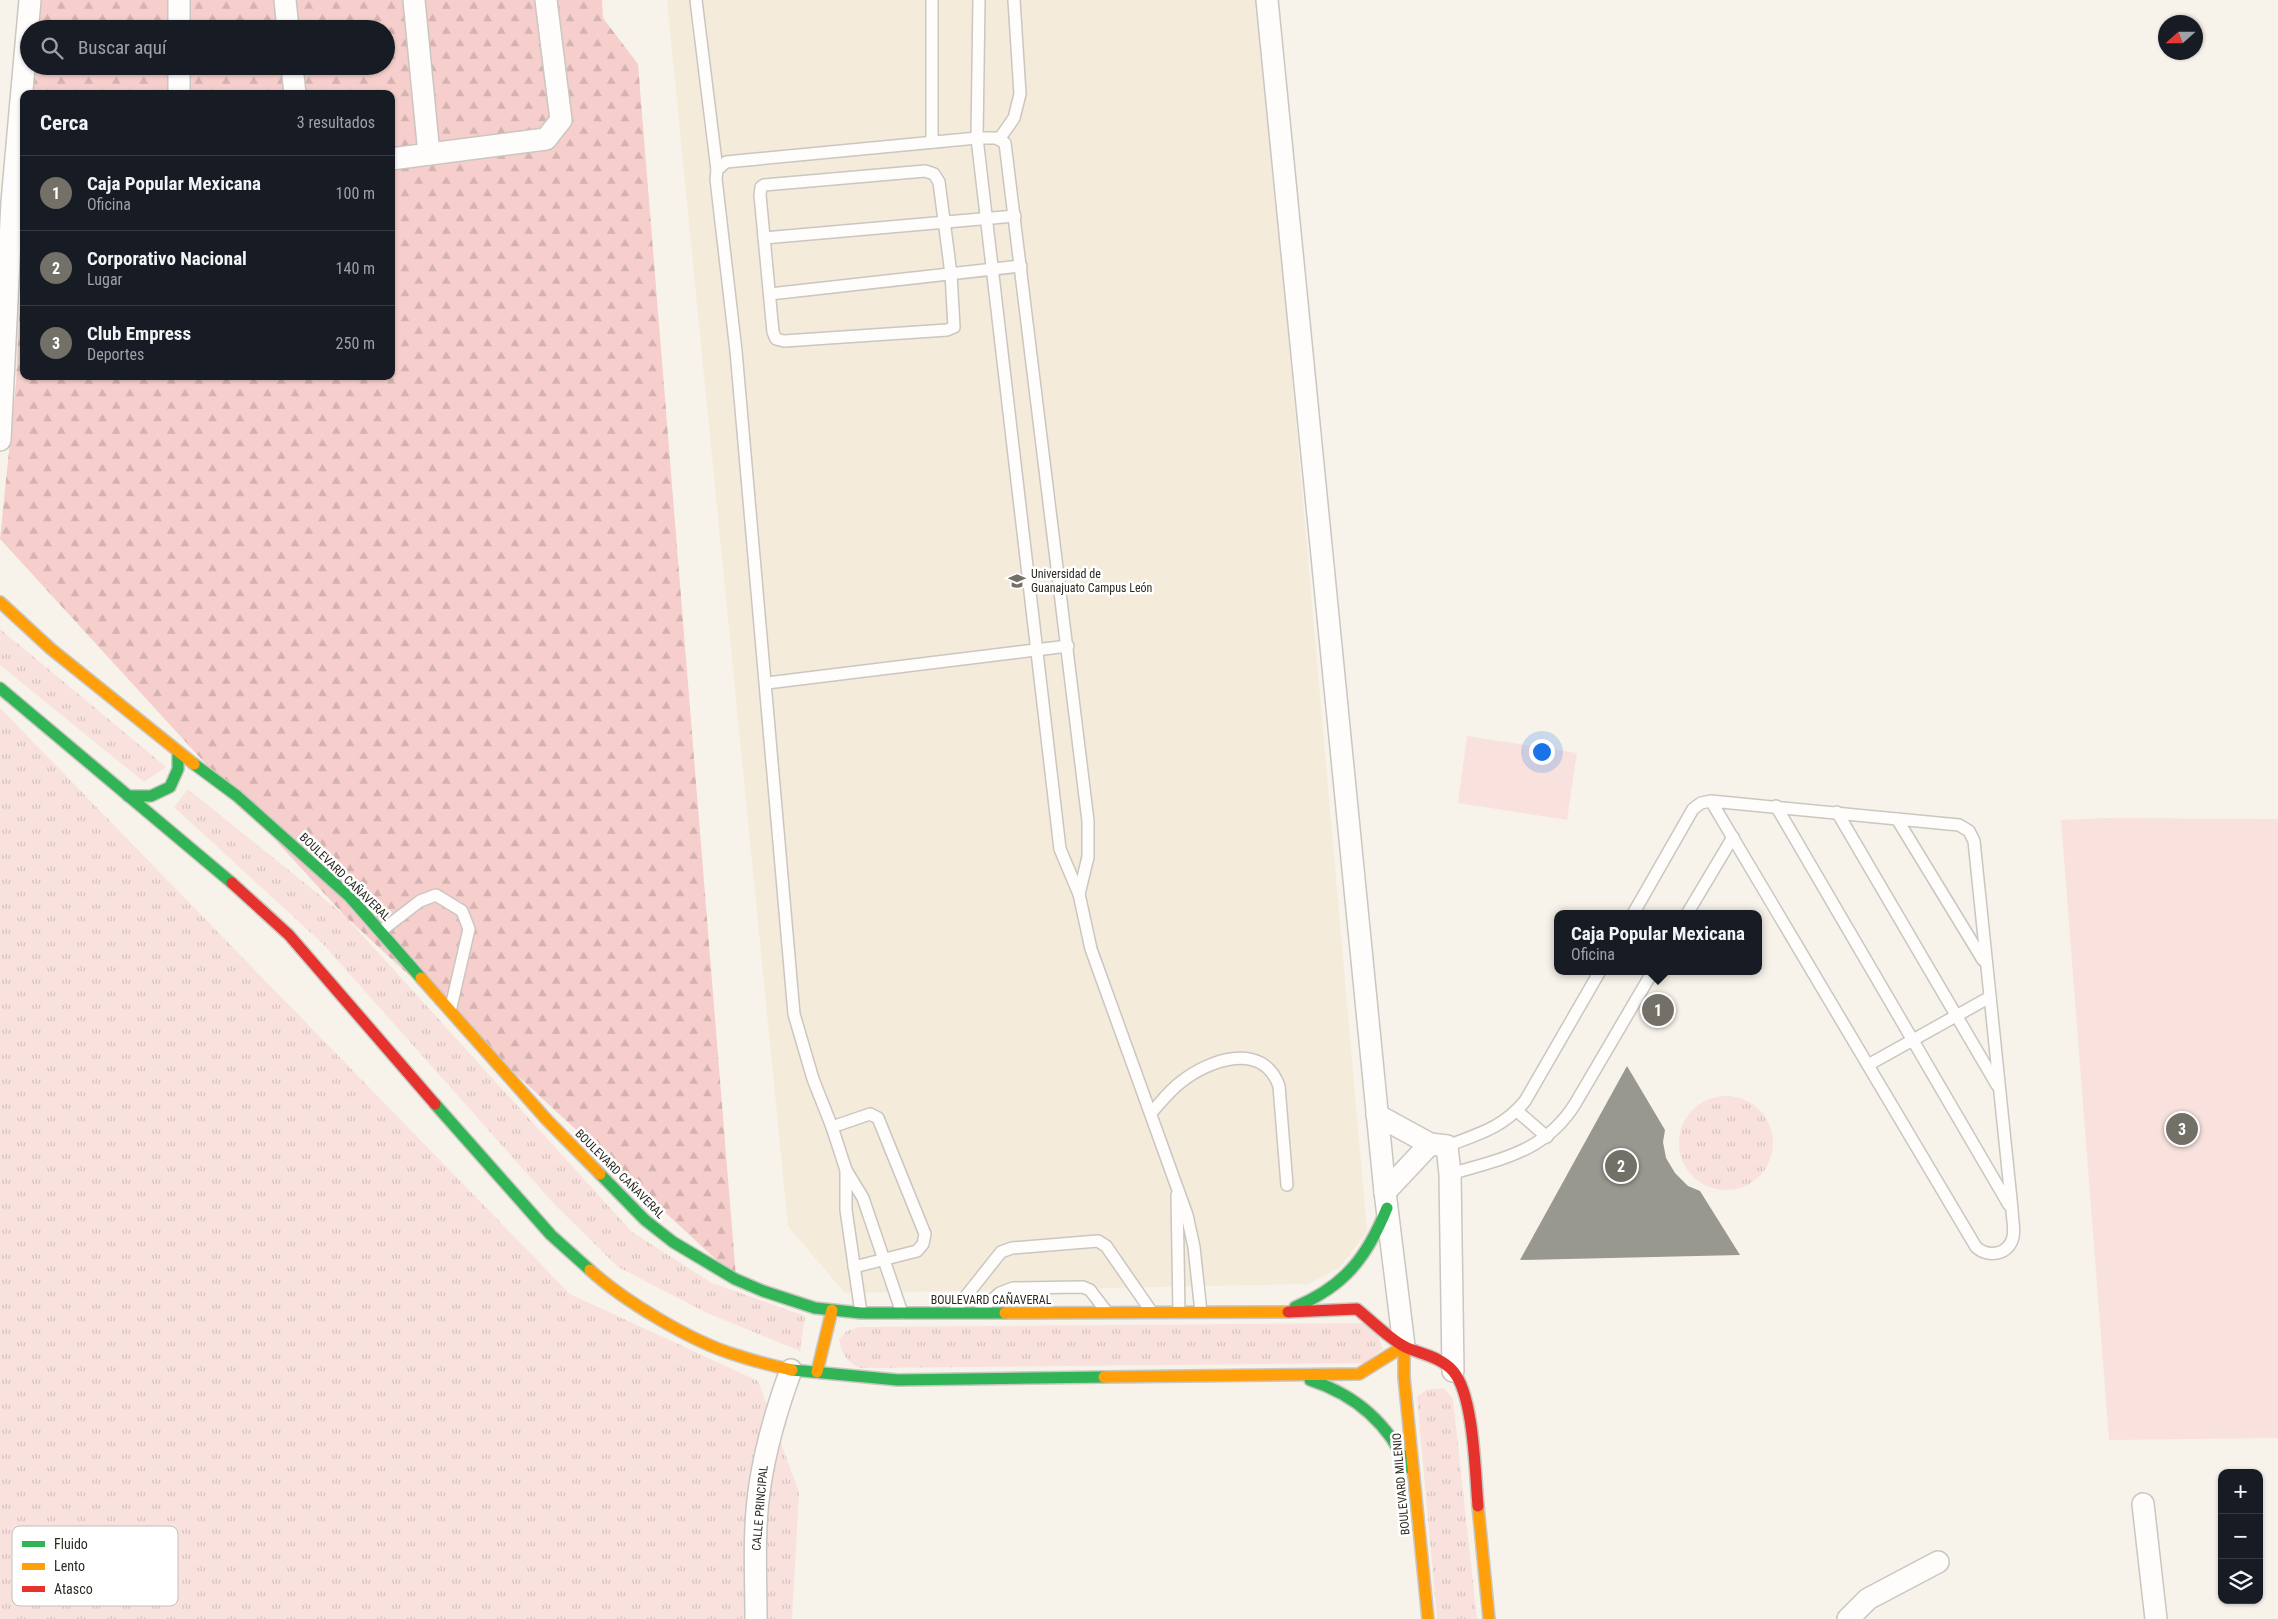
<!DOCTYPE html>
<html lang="es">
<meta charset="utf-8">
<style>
body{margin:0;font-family:"Roboto Condensed",sans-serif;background:#242831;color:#f1f3f6}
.controls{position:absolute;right:15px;bottom:15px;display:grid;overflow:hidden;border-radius:10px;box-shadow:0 1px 4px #0004}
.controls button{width:45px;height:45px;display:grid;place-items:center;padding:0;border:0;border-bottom:1px solid #363941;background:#171b24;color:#f1f3f6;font:25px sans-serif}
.compass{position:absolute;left:2158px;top:15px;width:45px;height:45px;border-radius:50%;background:#171b24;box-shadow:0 1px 4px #0004;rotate:249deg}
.you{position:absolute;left:1541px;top:751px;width:18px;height:18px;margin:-12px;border:4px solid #fff;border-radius:50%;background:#1a73e8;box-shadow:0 0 0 8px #1a73e833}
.badge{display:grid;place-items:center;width:32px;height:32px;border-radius:50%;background:#737068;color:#fff;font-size:16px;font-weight:700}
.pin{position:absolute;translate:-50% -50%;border:2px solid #fff;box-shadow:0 1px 5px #0006}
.popup{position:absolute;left:1554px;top:910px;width:208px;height:65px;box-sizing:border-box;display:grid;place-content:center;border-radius:10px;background:#171b24;filter:drop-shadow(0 1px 4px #0005);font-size:16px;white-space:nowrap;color:#9ea1a6}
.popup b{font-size:19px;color:#f1f3f6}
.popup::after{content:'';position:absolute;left:50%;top:100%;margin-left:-10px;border:10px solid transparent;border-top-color:#171b24}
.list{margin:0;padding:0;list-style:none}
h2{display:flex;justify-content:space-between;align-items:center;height:65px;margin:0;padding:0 20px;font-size:21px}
h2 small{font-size:16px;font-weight:400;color:#9ea1a6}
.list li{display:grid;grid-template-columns:32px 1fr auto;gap:15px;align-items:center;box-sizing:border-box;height:75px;padding:0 20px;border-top:1px solid #363941}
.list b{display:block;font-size:19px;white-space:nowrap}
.list p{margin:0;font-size:16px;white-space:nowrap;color:#9ea1a6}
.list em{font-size:16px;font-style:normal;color:#9ea1a6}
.icon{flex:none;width:28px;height:28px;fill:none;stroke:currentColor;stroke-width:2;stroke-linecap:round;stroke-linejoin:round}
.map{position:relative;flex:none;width:2278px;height:1619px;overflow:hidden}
.search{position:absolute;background:#171b24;box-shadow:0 1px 4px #0004;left:20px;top:20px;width:375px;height:55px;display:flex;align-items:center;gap:12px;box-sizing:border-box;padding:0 18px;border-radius:28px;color:#9ea1a6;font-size:19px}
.panel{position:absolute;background:#171b24;box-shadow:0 1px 4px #0004;left:20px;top:90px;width:375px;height:290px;border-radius:10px}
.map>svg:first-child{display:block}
.built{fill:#f4ebda}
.grass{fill:url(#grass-tufts)}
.forest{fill:url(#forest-firs)}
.pitch{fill:#f9e2de}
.building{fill:#989790}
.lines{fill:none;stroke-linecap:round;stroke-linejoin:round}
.lane-casing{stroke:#cac6c0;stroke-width:14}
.street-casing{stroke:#cac6c0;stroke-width:24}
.fast-casing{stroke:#cac6c0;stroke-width:14}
.slow-casing{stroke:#cac6c0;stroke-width:14}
.jam-casing{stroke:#cac6c0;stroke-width:14}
.lane{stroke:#fefdfc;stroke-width:11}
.street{stroke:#fefdfc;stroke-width:21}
.fast{stroke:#30b455;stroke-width:11}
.slow{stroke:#ff9f0a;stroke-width:11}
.jam{stroke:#e5322d;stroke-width:11}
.labels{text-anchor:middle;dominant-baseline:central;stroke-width:5;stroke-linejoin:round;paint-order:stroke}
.poi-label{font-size:12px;fill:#2c2922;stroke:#fff;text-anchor:start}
.street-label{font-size:12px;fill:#2c2922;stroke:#fff}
.key{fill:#fff;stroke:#c0bfbd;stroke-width:1}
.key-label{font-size:14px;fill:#2c2922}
</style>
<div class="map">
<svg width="2278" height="1619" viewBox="0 0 2278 1619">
<defs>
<pattern id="grass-tufts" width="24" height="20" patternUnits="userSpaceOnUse" patternTransform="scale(1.25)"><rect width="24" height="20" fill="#f9e2de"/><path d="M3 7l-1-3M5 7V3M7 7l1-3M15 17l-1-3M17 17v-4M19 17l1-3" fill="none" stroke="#d6c2be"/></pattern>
<pattern id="forest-firs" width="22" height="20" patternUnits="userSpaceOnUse" patternTransform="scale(1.25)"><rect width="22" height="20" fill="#f6cfcc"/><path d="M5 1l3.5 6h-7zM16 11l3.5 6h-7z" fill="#d3b2af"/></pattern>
</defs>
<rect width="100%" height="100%" fill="#f7f3ea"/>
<polygon class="built" points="667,0 1259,0 1367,1232 1339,1268 1308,1284 845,1293 788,1226"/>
<g class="grass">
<polygon points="0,629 166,767 144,782 0,665"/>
<polygon points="0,708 570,1294 758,1381 799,1492 792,1619 0,1619"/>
<polygon points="188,789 344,915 632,1232 712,1283 805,1316 800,1351 707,1313 618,1267 554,1204 323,944 174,807"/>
<circle cx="1726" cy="1143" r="47"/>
<path d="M 1365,1323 L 1374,1326 L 1383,1349 L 1365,1363 L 861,1368 C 846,1362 842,1354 839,1339 L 847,1331 L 859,1327 Z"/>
<polygon points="1444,1388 1453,1399 1477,1619 1437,1619 1417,1397 1426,1390"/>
</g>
<polygon class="forest" points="33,0 602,0 603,18 638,64 736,1278 344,915 0,539 16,382 24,213 24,376 391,376 391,94 29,94 30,66 386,66 386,29 32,29"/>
<g class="pitch">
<polygon points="1467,736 1577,753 1567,820 1458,803"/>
<polygon points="2108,818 2278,819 2278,1438 2109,1440 2061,820"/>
</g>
<polygon class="building" points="1627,1066 1665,1130 1663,1142 1666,1158 1675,1173 1688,1186 1700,1191 1740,1255 1520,1260"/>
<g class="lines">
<g class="lane-casing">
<g id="lane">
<polyline points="696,0 717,170"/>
<polyline points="932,0 932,142"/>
<polyline points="979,0 977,138 1060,849 1079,894 1091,949 1187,1215 1194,1247 1201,1312"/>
<polyline points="1000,138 1014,118 1020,94 1014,0"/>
<polygon points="925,171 934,174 939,182 951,274 954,327 947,330 784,341 776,339 773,332 760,195 761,187 764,185"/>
<polyline points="764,238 1015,216"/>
<polyline points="770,294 1021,266"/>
<polyline points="767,683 1068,646"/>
<polyline points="1776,806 2009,1205"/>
<polyline points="1837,812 1997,1085"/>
<polyline points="1897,819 1983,960"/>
<path d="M 1633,914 L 1693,809 L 1701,803 L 1711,801 L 1959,825 L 1969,831 L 1974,841 L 2012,1209 C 2012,1218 2015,1228 2013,1237 C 2009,1255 1988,1258 1976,1247 L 1711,801"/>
<polyline points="1687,914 1733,837"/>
<polyline points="381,931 420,901 436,895 462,911 469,929 451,1007"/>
<polyline points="1868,1065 1990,997"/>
<polyline points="1517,1111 1547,1137"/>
<path d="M 1151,1113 C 1161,1102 1170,1090 1181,1082 C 1210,1059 1263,1041 1279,1086 L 1287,1185"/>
<polyline points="832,1127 870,1114 878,1118 925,1234 923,1244 917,1251 854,1267"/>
<path d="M 1447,1146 C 1478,1134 1503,1128 1525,1101 L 1600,971"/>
<polyline points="846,1170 846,1210 861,1313"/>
<path d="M 1450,1174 C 1501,1159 1545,1152 1575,1104 L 1653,971"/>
<polyline points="1177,1195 1179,1312"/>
<polyline points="982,1308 1000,1293 1013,1288 1083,1287 1090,1290 1106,1311"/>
<polyline points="955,1310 1001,1252 1012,1248 1098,1241 1106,1246 1151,1311"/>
<polyline points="902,1313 863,1198 846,1170 832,1127 813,1079 794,1014 736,351 716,179 717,170 726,162 977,138 996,138 1005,143 1088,821 1088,857 1079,894"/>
</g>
</g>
<g class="street-casing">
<g id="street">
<polyline points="179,0 179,29"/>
<polyline points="285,0 288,29"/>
<polyline points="414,0 429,154"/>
<polyline points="1267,0 1385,1192 1404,1346"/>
<polyline points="179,66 179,94"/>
<polyline points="292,66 295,94"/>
<polyline points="391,159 546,139 561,120 546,0"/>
<polyline points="0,440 12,202 30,0"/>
<polyline points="1377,1115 1430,1144 1447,1146 1450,1174 1453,1371"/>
<polyline points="1385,1192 1430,1144"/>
<polyline points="2143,1504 2156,1619"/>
<path d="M 756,1619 C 756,1575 753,1529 760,1485 C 766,1445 777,1408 791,1370"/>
<polyline points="1848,1619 1868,1599 1938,1562"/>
</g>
</g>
<g class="fast-casing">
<g id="fast">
<polyline points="0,688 232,883"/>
<polyline points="194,764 237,796 350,897 421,978"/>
<polyline points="128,796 151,796 170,787 178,769 178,752"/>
<polyline points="435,1104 551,1235 590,1270"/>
<polyline points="600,1174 645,1220 673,1242 735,1279 763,1291 815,1308 861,1313 1005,1313"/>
<path d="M 1295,1307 C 1345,1286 1367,1257 1387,1208"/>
<polyline points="792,1370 898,1380 1104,1377"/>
<path d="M 1310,1380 C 1356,1395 1389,1424 1408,1468"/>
</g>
</g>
<g class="slow-casing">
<g id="slow">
<polyline points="0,602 51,649 194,764"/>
<polyline points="421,978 547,1120 600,1174"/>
<path d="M 590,1270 C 624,1301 692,1342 736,1355 C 754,1361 773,1366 792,1370"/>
<polyline points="1005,1313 1288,1312"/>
<polyline points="1404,1346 1404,1377 1428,1619"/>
<polyline points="817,1372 832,1310"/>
<polyline points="1104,1377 1359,1374 1404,1346"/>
<polyline points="1478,1506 1489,1619"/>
</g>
</g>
<g class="jam-casing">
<g id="jam">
<polyline points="232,883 289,935 435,1104"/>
<path d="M 1288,1312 L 1357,1309 C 1372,1321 1388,1338 1405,1347 C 1421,1354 1441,1357 1453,1371 C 1474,1395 1475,1473 1478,1506"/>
</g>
</g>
<use href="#lane" class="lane"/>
<use href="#street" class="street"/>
<use href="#fast" class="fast"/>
<use href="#slow" class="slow"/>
<use href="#jam" class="jam"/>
</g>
<defs>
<g id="university-bare" transform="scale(1.35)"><path d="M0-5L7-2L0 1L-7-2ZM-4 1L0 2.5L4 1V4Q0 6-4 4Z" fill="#737068" stroke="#fff" stroke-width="2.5" paint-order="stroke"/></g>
</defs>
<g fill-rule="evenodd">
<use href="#university-bare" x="1017" y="581"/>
</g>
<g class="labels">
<g class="poi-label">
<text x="1031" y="574">Universidad de<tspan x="1031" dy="14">Guanajuato Campus León</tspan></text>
</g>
<g class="street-label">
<text transform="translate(345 877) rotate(44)">BOULEVARD CAÑAVERAL</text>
<text transform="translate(620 1174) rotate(45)">BOULEVARD CAÑAVERAL</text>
<text x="991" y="1300">BOULEVARD CAÑAVERAL</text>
<text transform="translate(1401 1484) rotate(-95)">BOULEVARD MILENIO</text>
<text transform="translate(760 1508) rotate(-85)">CALLE PRINCIPAL</text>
</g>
</g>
<rect x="12" y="1526" width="166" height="80" rx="8" class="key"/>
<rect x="22" y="1541" width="23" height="6" fill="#30b455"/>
<rect x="22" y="1563" width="23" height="7" fill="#ff9f0a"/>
<rect x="22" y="1586" width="23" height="6" fill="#e5322d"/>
<g class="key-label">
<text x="54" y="1549">Fluido</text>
<text x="54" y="1571">Lento</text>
<text x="54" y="1594">Atasco</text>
</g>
</svg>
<div class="controls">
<button>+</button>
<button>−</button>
<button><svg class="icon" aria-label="layers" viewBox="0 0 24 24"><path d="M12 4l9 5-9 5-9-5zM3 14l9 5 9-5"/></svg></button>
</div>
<svg class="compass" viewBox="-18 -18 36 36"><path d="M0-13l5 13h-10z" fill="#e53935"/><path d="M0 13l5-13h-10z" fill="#9ea1a6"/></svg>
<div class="you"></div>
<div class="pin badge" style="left:1658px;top:1010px">1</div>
<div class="popup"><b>Caja Popular Mexicana</b>Oficina</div>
<div class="pin badge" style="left:1621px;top:1166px">2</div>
<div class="pin badge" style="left:2182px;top:1129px">3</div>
<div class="search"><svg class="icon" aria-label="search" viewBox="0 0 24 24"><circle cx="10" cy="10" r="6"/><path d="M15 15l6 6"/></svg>Buscar aquí</div>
<section class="panel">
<h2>Cerca<small>3 resultados</small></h2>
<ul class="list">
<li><span class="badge">1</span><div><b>Caja Popular Mexicana</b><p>Oficina</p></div><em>100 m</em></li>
<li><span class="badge">2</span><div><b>Corporativo Nacional</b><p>Lugar</p></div><em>140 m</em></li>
<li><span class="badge">3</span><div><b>Club Empress</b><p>Deportes</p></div><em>250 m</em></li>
</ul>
</section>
</div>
